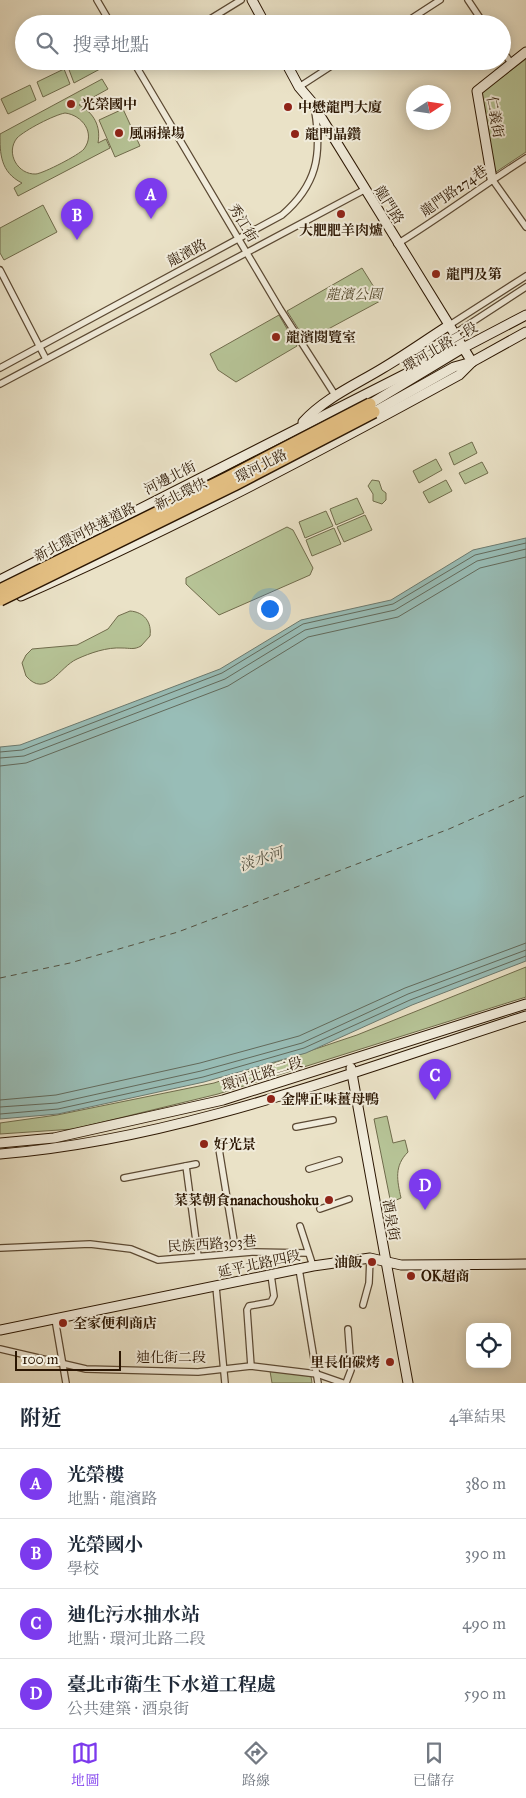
<!DOCTYPE html>
<html lang="zh-TW">
<meta charset="utf-8">
<style>
body{margin:0;font-family:"IM FELL Great Primer","Noto Serif TC",serif;background:#f6f6f7;color:#1f2937}
.controls{position:absolute;right:15px;bottom:15px;display:grid;overflow:hidden;border-radius:10px;box-shadow:0 2px 12px #0003}
.controls button{width:45px;height:45px;display:grid;place-items:center;padding:0;border:0;border-bottom:1px solid #e0e1e3;background:#fff;color:#1f2937;font:25px sans-serif}
.compass{position:absolute;left:406px;top:85px;width:45px;height:45px;border-radius:50%;background:#fff;box-shadow:0 2px 12px #0003;rotate:78deg}
.scale{position:absolute;left:15px;bottom:12px;width:106px;box-sizing:border-box;padding-left:5px;border:2px solid #2b1602;border-top:0;font-size:14px;line-height:18px;white-space:nowrap;color:#2b1602;-webkit-text-stroke:4px #f1ecdb;paint-order:stroke}
.you{position:absolute;left:269px;top:608px;width:18px;height:18px;margin:-12px;border:4px solid #fff;border-radius:50%;background:#1a73e8;box-shadow:0 0 0 8px #1a73e833}
.badge{display:grid;place-items:center;width:32px;height:32px;border-radius:50%;background:#7c3aed;color:#fff;font-size:16px;font-weight:700}
.pin{position:absolute;translate:-50% -41px;filter:drop-shadow(0 1px 2px #0008)}
.pin::after{content:'';position:absolute;top:26px;width:18px;height:15px;background:inherit;clip-path:polygon(0 0,100% 0,50% 100%)}
.list{margin:0;padding:0;list-style:none}
h2{display:flex;justify-content:space-between;align-items:center;height:65px;margin:0;padding:0 20px;font-size:21px}
h2 small{font-size:16px;font-weight:400;color:#747a83}
.list li{display:grid;grid-template-columns:32px 1fr auto;gap:15px;align-items:center;box-sizing:border-box;height:70px;padding:0 20px;border-top:1px solid #e0e1e3}
.list b{display:block;font-size:19px;white-space:nowrap}
.list p{margin:0;font-size:16px;white-space:nowrap;color:#747a83}
.list em{font-size:16px;font-style:normal;color:#747a83}
.icon{flex:none;width:28px;height:28px;fill:none;stroke:currentColor;stroke-width:2;stroke-linecap:round;stroke-linejoin:round}
.map{position:relative;flex:none;width:526px;height:1383px;overflow:hidden}
.search{position:absolute;background:#fff;box-shadow:0 2px 12px #0003;left:15px;right:15px;top:15px;height:55px;display:flex;align-items:center;gap:12px;box-sizing:border-box;padding:0 18px;border-radius:28px;color:#747a83;font-size:19px}
.sheet{height:345px;background:#fff}
nav{display:flex;justify-content:space-around;align-items:center;box-sizing:border-box;height:70px;border-top:1px solid #e0e1e3;background:#fff;font-size:14px;color:#747a83}
nav a{display:grid;justify-items:center;gap:2px}
nav .on{color:#7c3aed}
.map>svg:first-child{display:block}
.green{fill:#b6c396;stroke:#706c4c;fill-rule:evenodd}
.water{fill:#98bdb7;stroke:#6c7a6f}
.lines{fill:none;stroke-linecap:round;stroke-linejoin:round}
.shore{stroke:#626a5c;stroke-width:1}
.ferry{stroke:#515041;stroke-width:1;stroke-dasharray:6 5;stroke-linecap:butt}
.street-casing{stroke:#5b4933;stroke-width:8}
.secondary-casing{stroke:#2b1602;stroke-width:11}
.street{stroke:#f1ecdb;stroke-width:5.5}
.secondary{stroke:#f1ecdb;stroke-width:9}
.highway-bridge-casing{stroke:#2b1602;stroke-width:14;stroke-linecap:butt}
.highway-bridge{stroke:#e5c184;stroke-width:11}
.poi-dot{fill:#8f2418;stroke:#f1ecdb;stroke-width:2}
.labels{text-anchor:middle;dominant-baseline:central;stroke-width:4;stroke-linejoin:round;paint-order:stroke}
.poi-label{font-size:14px;font-weight:bold;fill:#2b1602;stroke:#f1ecdb;text-anchor:start}
.street-label{font-size:14px;fill:#2b1602;stroke:#f1ecdb}
.park-label{font-size:14px;font-style:italic;fill:#554a2e;stroke:#f1ecdb}
.water-label{font-size:15px;font-style:italic;fill:#515041;stroke:#f1ecdb}
</style>
<div class="map">
<svg width="526" height="1383" viewBox="0 0 526 1383">
<rect width="100%" height="100%" fill="#eae2c7"/>
<filter id="stains"><feTurbulence type="fractalNoise" baseFrequency=".004" numOctaves="4"/><feColorMatrix values="0 0 0 0 .2 0 0 0 0 .09 0 0 0 0 .02 0 0 0 .5 -.17"/></filter>
<radialGradient id="worn" r=".72"><stop offset=".6" stop-color="#630" stop-opacity="0"/><stop offset="1" stop-color="#630" stop-opacity=".3"/></radialGradient>
<g class="green">
<polygon points="526,59 526,152 493,174 481,93"/>
<polygon points="80,61 97,61 100,69 74,83 68,67"/>
<polygon points="64,69 70,84 43,97 37,82"/>
<path d="M 102,79 L 108,89 L 79,105 C 94,113 101,126 98,143 L 106,139 L 110,148 L 18,196 L 14,188 L 22,183 C 0,172 0,153 0,134 ZM 65,113 C 82,115 96,133 84,149 C 79,155 44,173 36,174 C 18,175 5,153 17,138 C 25,130 54,115 65,113 Z"/>
<polygon points="30,85 36,100 8,114 1,99"/>
<polygon points="123,109 140,146 115,157 99,120"/>
<polygon points="43,205 57,232 4,260 0,253 0,228"/>
<polygon points="362,268 382,300 306,341 287,311"/>
<polygon points="279,315 297,346 236,382 218,370 210,354"/>
<polygon points="472,442 477,453 454,465 449,453"/>
<polygon points="436,459 442,470 419,483 413,471"/>
<polygon points="482,462 488,473 465,484 459,473"/>
<polygon points="372,480 379,481 382,490 386,493 386,500 382,504 373,501 373,494 368,486"/>
<polygon points="446,480 452,491 429,503 423,492"/>
<polygon points="357,498 364,513 336,525 330,509"/>
<polygon points="326,511 333,526 305,538 299,522"/>
<polygon points="365,515 372,530 344,542 337,527"/>
<polygon points="287,527 293,530 313,568 310,575 219,615 186,584 186,578"/>
<polygon points="334,528 341,544 312,556 306,540"/>
<path d="M 130,611 C 144,612 152,622 150,636 L 141,646 C 134,650 130,648 122,648 C 107,647 90,653 77,659 C 59,667 46,699 26,676 L 22,663 L 26,655 L 32,649 L 77,645 L 108,629 L 118,616 Z"/>
<polygon points="526,967 526,997 218,1094 74,1129 0,1134 0,1123 57,1115 214,1083 357,1035"/>
<path d="M 387,1116 L 393,1143 L 405,1140 L 408,1152 C 394,1166 397,1180 401,1198 L 394,1201 L 390,1199 L 374,1119 Z"/>
<polygon points="270,1371 311,1376 312,1383 272,1383"/>
</g>
<polygon class="water" points="526,538 526,961 412,1005 306,1053 204,1082 58,1114 0,1119 0,747 20,745 220,669 301,620 391,600 473,550"/>
<g class="lines">
<g class="shore">
<polyline points="0,752 22,750 222,673 303,624 393,604 475,555 526,543"/>
<polyline points="0,758 24,756 225,679 305,630 395,610 477,561 526,549"/>
<polyline points="0,766 26,763 228,686 308,637 398,617 480,568 526,557"/>
<polyline points="0,1100 56,1095 200,1063 299,1036 405,988 526,943"/>
<polyline points="0,1107 57,1103 201,1071 302,1043 408,994 526,950"/>
<polyline points="0,1114 58,1109 203,1077 304,1048 410,1000 526,956"/>
</g>
<polyline class="ferry" points="0,978 70,963 178,932 449,829 526,795"/>
<g class="street-casing">
<g id="street">
<polyline points="97,0 111,24"/>
<polyline points="468,0 484,24"/>
<polyline points="202,24 241,0"/>
<polyline points="403,24 440,0"/>
<polyline points="502,50 511,63"/>
<polyline points="133,61 280,309 335,395"/>
<polyline points="299,87 339,61"/>
<polyline points="492,179 526,227"/>
<path d="M 397,244 C 441,217 482,186 526,158"/>
<polyline points="0,270 46,359"/>
<polyline points="448,326 526,276"/>
<polyline points="454,334 526,287"/>
<path d="M 0,368 L 282,215 C 317,185 322,155 315,112"/>
<polyline points="0,384 364,190"/>
<polyline points="296,1127 333,1120"/>
<polyline points="218,1143 236,1253"/>
<polyline points="186,1166 198,1256"/>
<polyline points="309,1169 339,1160"/>
<polyline points="124,1178 196,1164"/>
<polyline points="320,1209 349,1199"/>
<polyline points="300,1226 313,1266"/>
<polyline points="0,1248 90,1244 131,1249 158,1260 252,1252 308,1253"/>
<polyline points="299,1269 318,1383"/>
<polyline points="216,1287 225,1383"/>
<polyline points="363,1305 369,1283 370,1258"/>
<polyline points="55,1319 66,1383"/>
<polyline points="0,1349 86,1369 198,1372 251,1366 317,1374 343,1383"/>
<polyline points="251,1366 247,1310 249,1306 271,1302 274,1296 271,1275"/>
<polyline points="346,1383 351,1370 348,1329"/>
</g>
</g>
<g class="secondary-casing">
<g id="secondary">
<polyline points="252,0 265,24"/>
<polyline points="285,61 299,87 311,101 472,362"/>
<polyline points="492,179 477,91 526,52"/>
<polyline points="370,404 463,348 526,315"/>
<polyline points="374,412 454,367 472,362 526,332"/>
<path d="M 303,422 C 325,398 355,385 383,368 C 405,355 426,340 448,326"/>
<polyline points="0,580 443,355 463,348"/>
<path d="M 21,596 C 171,530 315,454 459,375 L 472,362"/>
<polyline points="351,1068 408,1383"/>
<polyline points="0,1143 54,1138 223,1100 526,1004"/>
<path d="M 0,1154 C 177,1140 358,1070 526,1016"/>
<polyline points="0,1330 313,1266 370,1258 401,1265 526,1264"/>
</g>
</g>
<use href="#street" class="street"/>
<use href="#secondary" class="secondary"/>
<g class="highway-bridge-casing">
<g id="highway-bridge">
<polyline points="0,590 227,478 370,404"/>
<polyline points="0,600 234,485 374,412"/>
</g>
</g>
<use href="#highway-bridge" class="highway-bridge"/>
</g>
<g class="poi-dot">
<circle cx="71" cy="104" r="5"/>
<circle cx="288" cy="107" r="5"/>
<circle cx="119" cy="133" r="5"/>
<circle cx="295" cy="134" r="5"/>
<circle cx="341" cy="214" r="5"/>
<circle cx="436" cy="274" r="5"/>
<circle cx="276" cy="337" r="5"/>
<circle cx="271" cy="1099" r="5"/>
<circle cx="204" cy="1144" r="5"/>
<circle cx="329" cy="1200" r="5"/>
<circle cx="372" cy="1262" r="5"/>
<circle cx="411" cy="1276" r="5"/>
<circle cx="63" cy="1323" r="5"/>
<circle cx="390" cy="1362" r="5"/>
</g>
<g class="labels">
<g class="poi-label">
<text x="81" y="104">光榮國中</text>
<text x="298" y="107">中懋龍門大廈</text>
<text x="129" y="133">風雨操場</text>
<text x="305" y="134">龍門晶鑽</text>
<text x="341" y="230" text-anchor="middle">大肥肥羊肉爐</text>
<text x="446" y="274">龍門及第</text>
<text x="286" y="337">龍濱閱覽室</text>
<text x="281" y="1099">金牌正味薑母鴨</text>
<text x="214" y="1144">好光景</text>
<text x="319" y="1200" text-anchor="end">菜菜朝食nanachoushoku</text>
<text x="362" y="1262" text-anchor="end">油飯</text>
<text x="421" y="1276">OK超商</text>
<text x="73" y="1323">全家便利商店</text>
<text x="380" y="1362" text-anchor="end">里長伯碳烤</text>
</g>
<g class="street-label">
<text transform="translate(495 117) rotate(80)">仁義街</text>
<text transform="translate(454 191) rotate(-35)">龍門路274巷</text>
<text transform="translate(389 205) rotate(58)">龍門路</text>
<text transform="translate(243 223) rotate(59)">秀江街</text>
<text transform="translate(187 253) rotate(-28)">龍濱路</text>
<text transform="translate(440 347) rotate(-30)">環河北路二段</text>
<text transform="translate(261 466) rotate(-27)">環河北路</text>
<text transform="translate(170 478) rotate(-27)">河邊北街</text>
<text transform="translate(181 494) rotate(-26)">新北環快</text>
<text transform="translate(85 532) rotate(-27)">新北環河快速道路</text>
<text transform="translate(262 1074) rotate(-17)">環河北路二段</text>
<text transform="translate(391 1220) rotate(80)">酒泉街</text>
<text transform="translate(212 1244) rotate(-4)">民族西路303巷</text>
<text transform="translate(259 1264) rotate(-12)">延平北路四段</text>
<text x="171" y="1357">迪化街二段</text>
</g>
<g class="park-label">
<text x="354" y="294">龍濱公園</text>
</g>
<g class="water-label">
<text transform="translate(261 859) rotate(-18)">淡水河</text>
</g>
</g>
<rect width="100%" height="100%" filter="url(#stains)"/>
<rect width="100%" height="100%" fill="url(#worn)"/>
</svg>
<div class="controls">
<button><svg class="icon" aria-label="locate" viewBox="0 0 24 24"><circle cx="12" cy="12" r="6"/><path d="M12 2v4M12 18v4M2 12h4M18 12h4"/></svg></button>
</div>
<svg class="compass" viewBox="-18 -18 36 36"><path d="M0-13l5 13h-10z" fill="#e53935"/><path d="M0 13l5-13h-10z" fill="#747a83"/></svg>
<div class="scale">100 m</div>
<div class="you"></div>
<div class="pin badge" style="left:151px;top:219px">A</div>
<div class="pin badge" style="left:77px;top:240px">B</div>
<div class="pin badge" style="left:435px;top:1100px">C</div>
<div class="pin badge" style="left:425px;top:1210px">D</div>
<div class="search"><svg class="icon" aria-label="search" viewBox="0 0 24 24"><circle cx="10" cy="10" r="6"/><path d="M15 15l6 6"/></svg>搜尋地點</div>
</div>
<section class="sheet">
<h2>附近<small>4筆結果</small></h2>
<ul class="list">
<li><span class="badge">A</span><div><b>光榮樓</b><p>地點 · 龍濱路</p></div><em>380 m</em></li>
<li><span class="badge">B</span><div><b>光榮國小</b><p>學校</p></div><em>390 m</em></li>
<li><span class="badge">C</span><div><b>迪化污水抽水站</b><p>地點 · 環河北路二段</p></div><em>490 m</em></li>
<li><span class="badge">D</span><div><b>臺北市衛生下水道工程處</b><p>公共建築 · 酒泉街</p></div><em>590 m</em></li>
</ul>
</section>
<nav>
<a class="on"><svg class="icon" aria-label="map" viewBox="0 0 24 24"><path d="M3 6l6-2 6 2 6-2v14l-6 2-6-2-6 2zM9 4v14M15 6v14"/></svg>地圖</a>
<a><svg class="icon" aria-label="directions" viewBox="0 0 24 24"><path d="M12 3l9 9-9 9-9-9zM9 14v-3h6M13 9l2 2-2 2"/></svg>路線</a>
<a><svg class="icon" aria-label="saved" viewBox="0 0 24 24"><path d="M7 4h10v16l-5-4-5 4z"/></svg>已儲存</a>
</nav>
